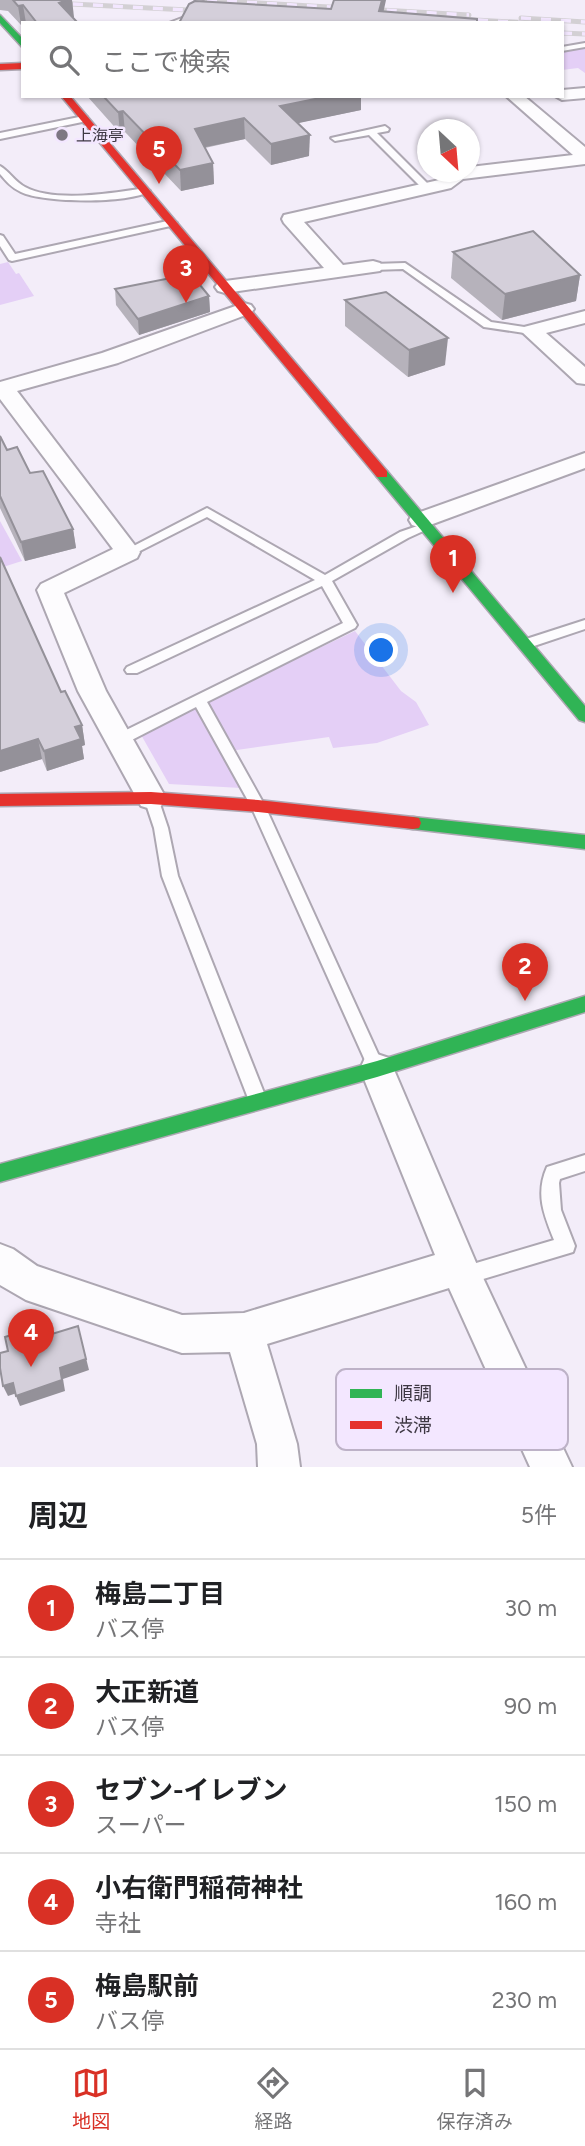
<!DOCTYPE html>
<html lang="ja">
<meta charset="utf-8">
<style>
body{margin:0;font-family:Figtree,"Noto Sans JP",sans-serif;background:#f2f2f2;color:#202124}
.compass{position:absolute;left:417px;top:119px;width:63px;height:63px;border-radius:50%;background:#fff;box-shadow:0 2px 5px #0004;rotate:154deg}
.you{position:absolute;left:382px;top:651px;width:24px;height:24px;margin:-18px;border:5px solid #fff;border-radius:50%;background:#1a73e8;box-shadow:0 0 0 10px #1a73e833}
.badge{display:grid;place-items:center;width:46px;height:46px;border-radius:50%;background:#d93025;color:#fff;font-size:23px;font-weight:700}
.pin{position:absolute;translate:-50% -58px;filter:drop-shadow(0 2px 4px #0008)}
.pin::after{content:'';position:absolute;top:37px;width:24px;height:21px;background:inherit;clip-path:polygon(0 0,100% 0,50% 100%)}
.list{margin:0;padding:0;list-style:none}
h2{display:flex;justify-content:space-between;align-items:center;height:91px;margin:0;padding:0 28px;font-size:30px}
h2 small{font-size:23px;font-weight:400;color:#757577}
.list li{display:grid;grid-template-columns:46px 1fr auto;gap:21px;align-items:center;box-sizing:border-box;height:98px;padding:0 28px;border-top:2px solid #e0e0e0}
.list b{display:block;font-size:26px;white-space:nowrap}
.list p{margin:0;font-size:23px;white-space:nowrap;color:#757577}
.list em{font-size:23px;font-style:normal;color:#757577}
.icon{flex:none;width:38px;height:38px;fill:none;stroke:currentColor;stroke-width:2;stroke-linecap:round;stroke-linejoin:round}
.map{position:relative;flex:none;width:585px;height:1467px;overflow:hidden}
.search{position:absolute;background:#fff;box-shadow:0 2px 5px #0004;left:21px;right:21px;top:21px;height:77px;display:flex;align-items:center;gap:18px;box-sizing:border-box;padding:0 24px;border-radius:0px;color:#757577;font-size:26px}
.sheet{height:581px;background:#fff}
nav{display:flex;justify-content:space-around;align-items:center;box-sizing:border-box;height:98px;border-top:2px solid #e0e0e0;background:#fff;font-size:19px;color:#757577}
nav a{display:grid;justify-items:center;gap:4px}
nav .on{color:#d93025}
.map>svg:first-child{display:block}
.green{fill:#e4cff6}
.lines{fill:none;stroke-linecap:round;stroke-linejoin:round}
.lane-casing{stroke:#ada7b2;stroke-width:4}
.street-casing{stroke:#ada7b2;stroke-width:4}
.fast-casing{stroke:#ada7b2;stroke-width:3}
.jam-casing{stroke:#ada7b2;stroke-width:3}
.lane{fill:#fdfcfe;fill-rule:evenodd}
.street{fill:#fdfcfe;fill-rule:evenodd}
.fast{fill:#30b455;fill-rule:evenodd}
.jam{fill:#e5322d;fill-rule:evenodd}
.rail-casing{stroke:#d3d0d4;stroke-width:5}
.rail{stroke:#f3e7ff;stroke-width:3.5;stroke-dasharray:10;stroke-linecap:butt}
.wall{fill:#b6b2bb}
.shaded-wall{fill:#949199}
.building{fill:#d4cfda;stroke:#949199;stroke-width:2}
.poi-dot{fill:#7d7783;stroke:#f3e7ff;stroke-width:2.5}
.labels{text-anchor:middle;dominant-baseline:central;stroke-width:5;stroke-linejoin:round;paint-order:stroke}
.far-poi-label{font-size:16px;fill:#3e3843;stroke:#f3e7ff;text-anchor:start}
.key{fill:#f3e7ff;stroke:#bdb2c7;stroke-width:2}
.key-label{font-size:19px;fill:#3e3843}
</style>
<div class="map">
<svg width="585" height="1467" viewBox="0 0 585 1467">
<rect width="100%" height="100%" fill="#f3edf9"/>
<g class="green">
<polygon points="585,48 585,73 578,68 562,70 562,52"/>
<polygon points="8,262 16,274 19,273 34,296 0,305 0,264"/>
<polygon points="0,521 22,561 0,568"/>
<polygon points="355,631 401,691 416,702 429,725 377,743 333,748 329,737 223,752 241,788 169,784 140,733"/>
</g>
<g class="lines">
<g class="lane-casing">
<g id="lane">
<polygon points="196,0 203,1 193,20 169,23 187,16"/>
<polygon points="585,43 585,47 562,51 562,47"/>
<polygon points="84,116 87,117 87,121 0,139 0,133"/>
<polygon points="385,126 389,129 388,131 377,133 430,186 430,190 424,190 369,135 335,141 331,138"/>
<path d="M 0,166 C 9,171 15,182 25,187 C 54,203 114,193 145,188 L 150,191 C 129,204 43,203 21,192 C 12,188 6,181 0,174 Z"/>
<polygon points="172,220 177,223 175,225 12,261 9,260 0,246 0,235 3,236 15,254"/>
<polygon points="405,263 491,322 531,328 536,331 531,334 484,327 403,269 373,270 368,267 373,264"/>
<polygon points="207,508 325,575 400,532 426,523 432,527 408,538 332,581 357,625 355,628 207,702 265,806 384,1067 382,1072 376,1075 370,1072 368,1067 251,806 196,707 122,745 112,745 110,741 112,737 343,623 322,586 137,673 127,673 125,670 127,667 315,580 207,517 132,555 124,555 122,552"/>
<polygon points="585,620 585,629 525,649 518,644 520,641"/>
<polygon points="151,792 156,794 158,798 168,828 178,876 266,1098 263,1104 257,1106 251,1104 248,1098 162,876 154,828 144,798 146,794"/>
<path d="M 585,1155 L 585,1171 L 560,1179 L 559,1183 L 561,1210 L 575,1246 L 573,1252 L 463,1285 L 456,1283 L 454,1276 L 456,1269 L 554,1240 C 544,1215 535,1194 547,1167 Z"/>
</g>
</g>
<g class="street-casing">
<g id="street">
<polygon points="585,88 585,98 562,100 555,96 562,96 562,90"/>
<polygon points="506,96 524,96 585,147 585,164 463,179 451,188 304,222 343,265 373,261 380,263 383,267 380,271 225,293 218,291 215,287 218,283 225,281 324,268 284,223 282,219 284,215 439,180 450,172 470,172 470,167 573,155"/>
<polygon points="244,303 251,305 254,309 251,313 118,363 17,391 140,552 137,558 64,593 106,691 166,798 161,806 151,809 141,806 78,691 37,590 41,584 113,549 0,399 0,382 102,353"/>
<polygon points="585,311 585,323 546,333 585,367 585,384 577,383 521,331 524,327"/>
<polygon points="585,453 585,468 430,525 421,528 412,525 409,520 412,515"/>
<polygon points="377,1054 389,1058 477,1265 572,1467 530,1467 449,1288 267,1344 297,1444 300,1467 258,1467 257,1444 230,1352 182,1353 26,1300 0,1285 0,1244 13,1249 37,1266 182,1315 244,1313 435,1255 360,1069 365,1058"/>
</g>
</g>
<g class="fast-casing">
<g id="fast">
<polygon points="0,15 23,39 23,48 0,23"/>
<polygon points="382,470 387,471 585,706 585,722 579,720 377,477 375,474"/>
<polygon points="413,817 585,835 585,849 413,829 407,828 405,823 407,818"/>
<polygon points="585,996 585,1012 377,1077 0,1182 0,1164 377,1061"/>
</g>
</g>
<g class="jam-casing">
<g id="jam">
<polygon points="23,63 23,69 0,70 0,64"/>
<polygon points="61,96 70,96 387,471 387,477 377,477"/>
<polygon points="151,792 258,800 413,817 419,818 421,823 419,828 413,829 258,812 151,804 0,806 0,794"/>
</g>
</g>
<use href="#lane" class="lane"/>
<use href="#street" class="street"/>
<use href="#fast" class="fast"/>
<use href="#jam" class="jam"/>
<g class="rail-casing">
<g id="rail">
<polyline points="207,0 469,15"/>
<polyline points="53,3 207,11"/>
<polyline points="521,18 585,22"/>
<polyline points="458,19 530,23"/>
<polyline points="562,33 585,34"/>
</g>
</g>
<use href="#rail" class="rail"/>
</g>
<g class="wall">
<polygon points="0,0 72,0 73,18 78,23 23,23 23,24 21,25 8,11 0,10"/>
<polygon points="87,96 361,96 361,110 297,123 309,156 271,165 245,139 205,148 213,163 214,184 181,191 125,132 120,133"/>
<polygon points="453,252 580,275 576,301 502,320 451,278"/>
<polygon points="115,289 209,296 210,312 139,335 116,305"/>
<polygon points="345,300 445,365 408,377 345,326"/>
<polygon points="0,436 7,450 73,529 76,548 25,561 0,508"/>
<polygon points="61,692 82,725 85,745 82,746 84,759 47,771 42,759 0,772"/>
</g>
<g class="shaded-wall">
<polygon points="67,0 72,0 74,17 61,22 59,3"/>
<polygon points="382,0 386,0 381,23 379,11"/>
<polygon points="23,5 26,23 23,23 23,24 21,25 18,6"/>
<polygon points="330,96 361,96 361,110 280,127 280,106"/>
<polygon points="123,111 125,132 120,133 118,112"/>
<polygon points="244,118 245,139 196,149 195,129"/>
<polygon points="310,135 309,156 271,165 271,144"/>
<polygon points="213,163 214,184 181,191 180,170"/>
<polygon points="580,275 576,301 502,320 505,294"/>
<polygon points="209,296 210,312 139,335 138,319"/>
<polygon points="448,338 445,365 408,377 409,350"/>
<polygon points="73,529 76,548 25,561 21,542"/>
<polygon points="82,725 85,745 82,746 84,759 47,771 44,751 75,727"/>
<polygon points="38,739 42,759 0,772 0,751"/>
<polygon points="78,1326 89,1370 63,1379 65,1391 20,1406 16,1396 60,1368"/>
<polygon points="13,1383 17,1393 8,1396 3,1386"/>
</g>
<g class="building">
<polygon points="13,0 67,0 59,3 78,23 37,23 23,5 18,6"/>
<polygon points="334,0 382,0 379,11 477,19 477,23 179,23 189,4 195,1 331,9"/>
<polygon points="103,96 330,96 280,106 310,135 271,144 244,118 195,129 213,163 180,170 123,111 118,112"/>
<polygon points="533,231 580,275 505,294 453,252"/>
<polygon points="191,274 209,296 138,319 115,289"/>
<polygon points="386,292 448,338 409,350 345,300"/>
<polygon points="0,436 7,450 17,447 30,473 43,471 73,529 21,542 0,496"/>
<polygon points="0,557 61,692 65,691 82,725 75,727 81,739 44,751 38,739 0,751"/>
<polygon points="50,1323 52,1334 78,1326 86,1359 60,1368 62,1380 16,1396 13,1383 3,1386 0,1368 0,1353 8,1351 5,1337"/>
</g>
<circle class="poi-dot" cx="62" cy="135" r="7"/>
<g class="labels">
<g class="far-poi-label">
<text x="76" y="135">上海亭</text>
</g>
</g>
<rect x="336" y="1369" width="232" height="81" rx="10" class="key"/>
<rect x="350" y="1389" width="32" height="9" fill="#30b455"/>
<rect x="350" y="1421" width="32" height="8" fill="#e5322d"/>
<g class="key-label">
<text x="394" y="1400">順調</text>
<text x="394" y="1432">渋滞</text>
</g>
</svg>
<svg class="compass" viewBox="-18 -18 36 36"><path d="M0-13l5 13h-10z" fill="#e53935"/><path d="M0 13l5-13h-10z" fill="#757577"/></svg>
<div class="you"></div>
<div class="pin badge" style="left:453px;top:593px">1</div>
<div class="pin badge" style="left:525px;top:1001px">2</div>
<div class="pin badge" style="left:186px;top:303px">3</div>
<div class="pin badge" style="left:31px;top:1367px">4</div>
<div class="pin badge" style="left:159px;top:184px">5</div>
<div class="search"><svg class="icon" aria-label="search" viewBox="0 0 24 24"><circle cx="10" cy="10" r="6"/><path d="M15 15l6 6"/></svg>ここで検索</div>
</div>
<section class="sheet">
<h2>周辺<small>5件</small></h2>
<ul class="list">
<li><span class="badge">1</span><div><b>梅島二丁目</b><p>バス停</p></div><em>30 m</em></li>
<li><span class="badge">2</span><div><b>大正新道</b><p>バス停</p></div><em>90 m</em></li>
<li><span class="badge">3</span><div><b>セブン-イレブン</b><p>スーパー</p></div><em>150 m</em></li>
<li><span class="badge">4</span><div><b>小右衛門稲荷神社</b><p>寺社</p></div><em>160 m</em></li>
<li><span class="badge">5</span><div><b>梅島駅前</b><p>バス停</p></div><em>230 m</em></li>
</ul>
</section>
<nav>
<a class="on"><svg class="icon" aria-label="map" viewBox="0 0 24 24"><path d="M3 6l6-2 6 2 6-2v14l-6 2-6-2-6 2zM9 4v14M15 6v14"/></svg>地図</a>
<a><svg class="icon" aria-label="directions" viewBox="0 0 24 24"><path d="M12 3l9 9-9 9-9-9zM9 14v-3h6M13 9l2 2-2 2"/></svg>経路</a>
<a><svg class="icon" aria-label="saved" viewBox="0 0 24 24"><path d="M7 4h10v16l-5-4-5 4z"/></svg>保存済み</a>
</nav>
